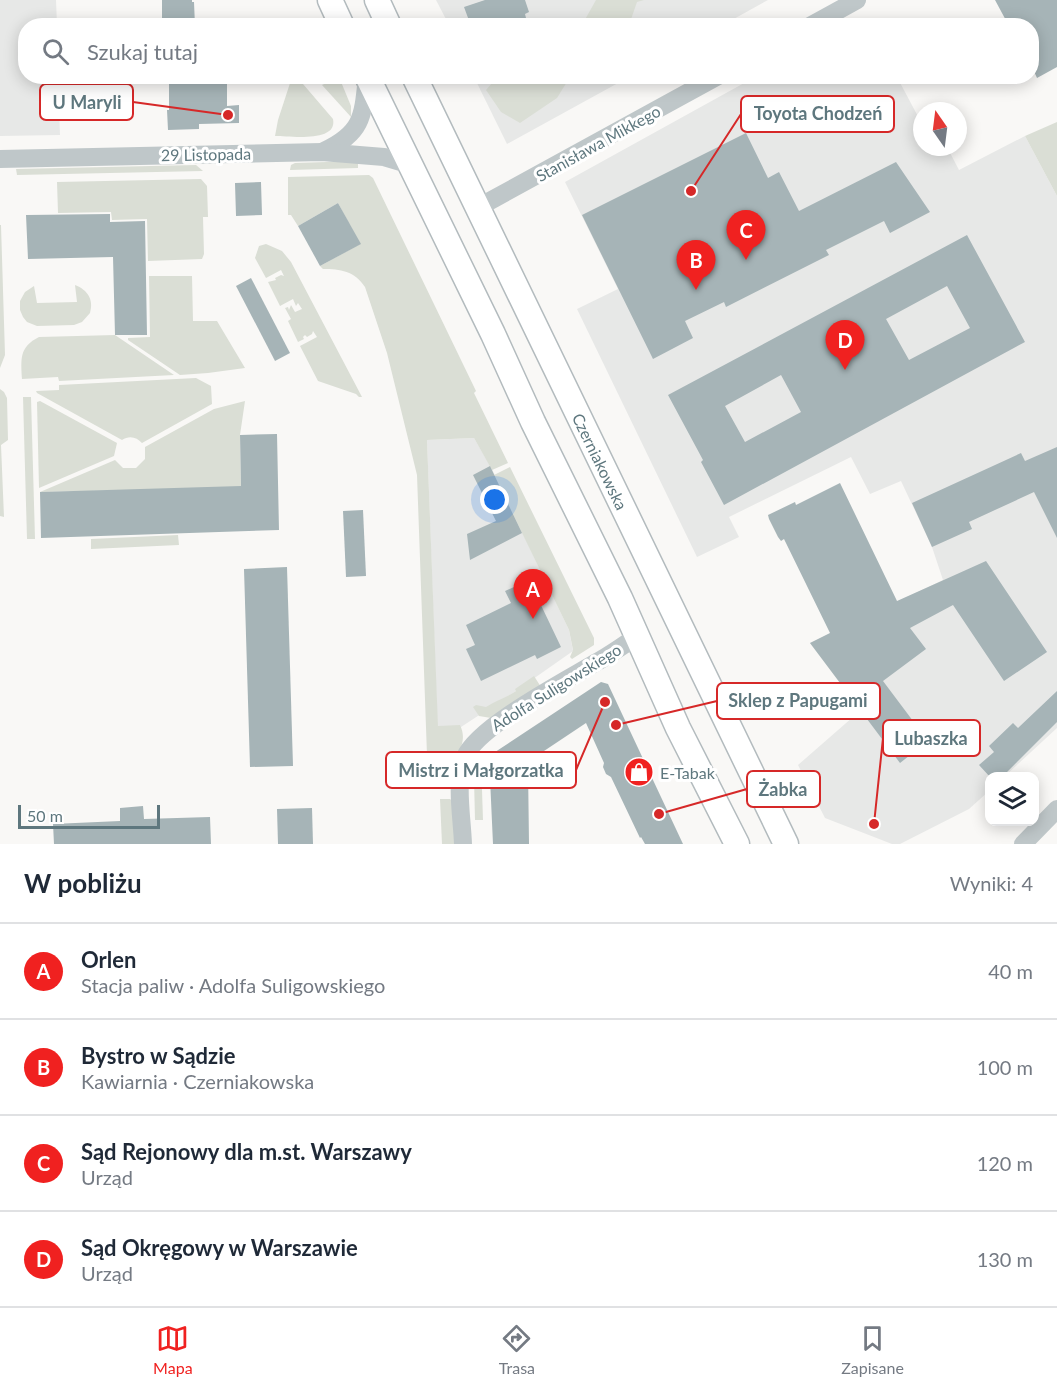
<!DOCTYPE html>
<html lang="pl">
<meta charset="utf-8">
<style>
body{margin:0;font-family:Lato,sans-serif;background:#f2f2f3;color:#1f2937}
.controls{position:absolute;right:18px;bottom:18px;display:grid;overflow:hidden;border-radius:12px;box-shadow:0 3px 15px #0003}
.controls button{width:54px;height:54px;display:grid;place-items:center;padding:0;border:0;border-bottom:2px solid #e0e1e3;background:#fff;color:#1f2937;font:30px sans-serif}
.compass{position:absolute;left:913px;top:102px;width:54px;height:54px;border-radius:50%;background:#fff;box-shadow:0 3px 15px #0003;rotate:346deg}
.scale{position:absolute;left:18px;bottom:15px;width:142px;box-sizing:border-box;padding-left:6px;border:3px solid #5e777e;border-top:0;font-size:16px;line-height:21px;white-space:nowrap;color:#5e777e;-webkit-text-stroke:4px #fff;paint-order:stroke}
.you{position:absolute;left:495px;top:500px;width:21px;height:21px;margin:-15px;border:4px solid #fff;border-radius:50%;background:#1a73e8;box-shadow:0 0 0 9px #1a73e833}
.badge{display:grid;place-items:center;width:39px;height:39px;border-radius:50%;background:#f02120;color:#fff;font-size:20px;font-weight:700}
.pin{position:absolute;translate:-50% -50px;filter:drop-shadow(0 2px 3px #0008)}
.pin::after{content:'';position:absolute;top:32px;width:21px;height:18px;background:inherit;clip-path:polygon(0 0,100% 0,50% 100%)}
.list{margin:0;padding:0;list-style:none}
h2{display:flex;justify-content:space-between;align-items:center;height:78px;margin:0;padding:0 24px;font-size:26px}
h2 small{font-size:20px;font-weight:400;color:#747a83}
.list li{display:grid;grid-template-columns:39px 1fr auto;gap:18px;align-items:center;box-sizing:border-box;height:96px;padding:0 24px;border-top:2px solid #e0e1e3}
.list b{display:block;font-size:22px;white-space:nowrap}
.list p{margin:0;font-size:20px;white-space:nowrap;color:#747a83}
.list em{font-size:20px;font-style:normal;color:#747a83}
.icon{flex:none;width:33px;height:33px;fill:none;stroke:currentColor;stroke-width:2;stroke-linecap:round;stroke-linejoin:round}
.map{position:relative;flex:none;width:1057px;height:844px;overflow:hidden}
.search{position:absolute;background:#fff;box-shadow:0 3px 15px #0003;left:18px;right:18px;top:18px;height:66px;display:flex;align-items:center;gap:15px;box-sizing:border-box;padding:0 21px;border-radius:24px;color:#747a83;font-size:22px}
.sheet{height:462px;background:#fff}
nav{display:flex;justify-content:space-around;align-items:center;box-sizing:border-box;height:84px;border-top:2px solid #e0e1e3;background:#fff;font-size:16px;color:#747a83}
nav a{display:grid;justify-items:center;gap:3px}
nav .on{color:#f02120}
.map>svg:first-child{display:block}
.built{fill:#e7e8e7}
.green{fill:#daded5}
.building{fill:#a6b4b7;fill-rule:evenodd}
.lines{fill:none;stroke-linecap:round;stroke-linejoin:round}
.major-casing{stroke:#b3bbbe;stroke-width:27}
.minor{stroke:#bfc7c9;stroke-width:18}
.major{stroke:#fff;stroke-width:24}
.labels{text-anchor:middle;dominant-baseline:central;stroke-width:6;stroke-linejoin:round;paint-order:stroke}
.street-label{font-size:16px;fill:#5e777e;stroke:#fff}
.poi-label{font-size:16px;fill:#5e777e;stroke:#fff;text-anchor:start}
.leader{fill:none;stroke:#d62828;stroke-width:2}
.callout-dot{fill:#d62828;stroke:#fff;stroke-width:2}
.callout{fill:#fff;stroke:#d62828;stroke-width:2}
.callout-label{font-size:18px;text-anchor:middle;font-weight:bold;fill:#5e777e}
</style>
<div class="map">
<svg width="1057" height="844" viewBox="0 0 1057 844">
<rect width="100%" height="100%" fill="#f9f8f6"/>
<g class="built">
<polygon points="0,0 56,0 57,25 26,26 26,76 58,77 60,135 0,136"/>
<polygon points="436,0 768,0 721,26 449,25"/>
<polygon points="474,77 629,77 507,144"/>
<polygon points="755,77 897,77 922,124 922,147 947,147 959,170 1025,136 1057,196 1057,728 1005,776 990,776 989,791 969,809 900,844 892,844 825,818 798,765 861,710 810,643 943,580 932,547 901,481 870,494 851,457 729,517 739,537 697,557 577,309 618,289 565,182"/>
<polygon points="474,438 491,467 569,630 573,651 516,691 438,742 427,440"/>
</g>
<g class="green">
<polygon points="596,0 644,0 637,2 629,25 582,25"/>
<polygon points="498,76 570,76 570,77 557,98 520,123 501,112 486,90"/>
<path d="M 292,77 L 297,77 L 333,119 C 338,143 290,136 275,136 L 278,120 Z"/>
<polygon points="339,77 351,106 351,117 322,85"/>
<polygon points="1057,122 1057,196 1025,136"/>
<polygon points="358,161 358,168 290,170 291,165 295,163"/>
<polygon points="196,165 203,171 17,175 16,169"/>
<path d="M 369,175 L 373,178 L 476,391 L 474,393 L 508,463 L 492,470 L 474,438 L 427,440 L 438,726 L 460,725 C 467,740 460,749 454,763 L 438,764 L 438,754 L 427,755 L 417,475 L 387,353 L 365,287 C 355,271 340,269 323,269 L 320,266 L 360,244 L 338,203 L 298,226 L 291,215 L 288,215 L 288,177 Z"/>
<polygon points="201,179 207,186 208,217 203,217 204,254 202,259 148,261 147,219 112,220 111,212 58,213 57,182"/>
<polygon points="1,225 5,355 0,368 0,225"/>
<polygon points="266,244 282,251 291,262 362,397 359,397 356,394 318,381 300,346 317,337 313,331 312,334 307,337 305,335 303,337 304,339 298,342 288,321 291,319 285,308 288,307 289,310 291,305 295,312 302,309 298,303 296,306 293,299 280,306 268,282 276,280 275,278 281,275 284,276 281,270 266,278 255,258 259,246"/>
<polygon points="149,276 192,276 193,321 217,321 245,368 208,373 180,375 128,340 128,338 150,337"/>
<path d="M 75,285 C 88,290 94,300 90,313 L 82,322 L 74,325 L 37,326 L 27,322 L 23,317 L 20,310 L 20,301 L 25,292 L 34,286 L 37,303 L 77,302 Z"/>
<path d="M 115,335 L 174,375 L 59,381 L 58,377 L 22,379 C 21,359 19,347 39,337 Z"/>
<path d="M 196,378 L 211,386 L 212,404 L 142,443 C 137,437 129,435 122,440 L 37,393 L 36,391 L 59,390 L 59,385 Z"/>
<polygon points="0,389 4,392 7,398 8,440 1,445 4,517 0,516"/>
<polygon points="23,397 31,397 35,539 27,539"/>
<polygon points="40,401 117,443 114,456 39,488 37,402"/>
<polygon points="245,401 240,435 241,488 40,492 115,460 123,468 136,468 145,459 145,447 214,409"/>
<polygon points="510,467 594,638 594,645 572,659 570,657 573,650 569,630 494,475"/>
<polygon points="178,535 179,545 91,549 91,539"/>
<path d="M 534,676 L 541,687 L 491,718 L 479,716 L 473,707 L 476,705 L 486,707 C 496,700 506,698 516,691 L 515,689 Z"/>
<polygon points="481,759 483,820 475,820 474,778"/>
<polygon points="440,799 450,799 454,802 455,844 442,844"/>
</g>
<g class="building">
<polygon points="162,0 192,0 192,2 194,2 195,26 172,26 172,22 162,22"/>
<polygon points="485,0 525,0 529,12 525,14 528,26 471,26 464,7"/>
<polygon points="995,0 1057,0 1057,67 1037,78 1032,67 1032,26 1009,26"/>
<polygon points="171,76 227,76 227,106 239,105 239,123 199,124 199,129 168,130 167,110 169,110 169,83 171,83"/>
<polygon points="746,133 768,178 779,172 799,211 896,162 930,212 890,233 884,221 826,250 829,255 726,307 724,302 685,321 693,338 653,359 582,215"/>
<polygon points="261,182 262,215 236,216 235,183"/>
<polygon points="338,203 361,244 320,266 298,226"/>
<polygon points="110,214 110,222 145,221 147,335 115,335 113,257 28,259 26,215"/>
<path d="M 967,235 L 1025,342 L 724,505 L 701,462 L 703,460 L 668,395 ZM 947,286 L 970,328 L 909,360 L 886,319 ZM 781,375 L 801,412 L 745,442 L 725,406 Z"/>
<polygon points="251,278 290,353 275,361 236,286"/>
<polygon points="277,434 279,530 41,538 40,492 241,486 240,435"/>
<polygon points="1057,447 1057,538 1034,492 969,522 972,529 932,547 912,503 1021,453 1025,461"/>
<polygon points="490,466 522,533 470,560 467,534 496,521 473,475"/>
<polygon points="840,483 897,601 986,561 1047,652 1004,681 953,605 910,628 926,649 883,681 928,741 900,763 810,643 830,633 784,539 781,541 778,537 769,519 768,515 795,502 796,505"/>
<polygon points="363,510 366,576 346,577 343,511"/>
<polygon points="287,567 293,766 250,767 244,569"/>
<polygon points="529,580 561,647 537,659 535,655 481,681 466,649 475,645 466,625 511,603 505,591"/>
<polygon points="601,682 608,684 683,844 645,844 641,837 640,838 611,777 606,774 603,767 604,763 586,723 544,751 540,758 528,767 529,844 493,844 489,756"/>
<polygon points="1057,691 1057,722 1002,777 990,777 979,765 994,752 989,746 1013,723 1018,728"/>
<polygon points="143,806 144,819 210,817 211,844 54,844 53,824 120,821 120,808"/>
<polygon points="312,808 313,844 278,844 277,809"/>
</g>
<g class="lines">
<g class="major-casing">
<g id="major">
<polyline points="330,0 342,26"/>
<polyline points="377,0 389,26"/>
<polyline points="367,76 493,334 533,422 620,598 678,728 737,844"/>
<path id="s1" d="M 414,76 L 786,844"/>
</g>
</g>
<g class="minor">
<polyline points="810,26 857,0"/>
<path d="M 324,151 C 363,133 363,116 367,76"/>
<polyline points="0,159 322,152 384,157 411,165"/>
<polyline points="477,208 718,76"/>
<path d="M 463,844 C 462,816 455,783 465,757 C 477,727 565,681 595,663 C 610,655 623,645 638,636"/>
<polyline points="1023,844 1057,809"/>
</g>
<use href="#major" class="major"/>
</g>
<defs>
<g id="shop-disc" transform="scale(1.5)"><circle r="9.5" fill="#f02120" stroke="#fff"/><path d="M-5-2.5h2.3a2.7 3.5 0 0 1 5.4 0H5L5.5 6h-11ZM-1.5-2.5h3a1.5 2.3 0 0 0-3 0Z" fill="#fff"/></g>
</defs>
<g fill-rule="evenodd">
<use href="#shop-disc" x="639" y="772"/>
</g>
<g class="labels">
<g class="street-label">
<text transform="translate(598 143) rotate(-29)">Stanisława Mikkego</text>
<text transform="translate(206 154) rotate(-1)">29 Listopada</text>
<text stroke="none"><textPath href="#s1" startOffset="428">Czerniakowska</textPath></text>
<text transform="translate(556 687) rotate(-32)">Adolfa Suligowskiego</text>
</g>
<g class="poi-label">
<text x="660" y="772">E-Tabak</text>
</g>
</g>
<path class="leader" d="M228 115L133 102M691 191L741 114M616 725L717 701M874 824L883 738M605 702L576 770M659 814L747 789"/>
<g class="callout-dot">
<circle cx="228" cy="115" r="6"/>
<circle cx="691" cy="191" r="6"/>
<circle cx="616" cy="725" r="6"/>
<circle cx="874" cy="824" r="6"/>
<circle cx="605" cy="702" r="6"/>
<circle cx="659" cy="814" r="6"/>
</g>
<g class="callout">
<rect x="40" y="84" width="93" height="36" rx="6"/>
<rect x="741" y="96" width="153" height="36" rx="6"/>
<rect x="717" y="683" width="163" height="36" rx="6"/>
<rect x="883" y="720" width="97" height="36" rx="6"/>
<rect x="386" y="752" width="190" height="36" rx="6"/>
<rect x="747" y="771" width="73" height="36" rx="6"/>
</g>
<g class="callout-label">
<text x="87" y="109">U Maryli</text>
<text x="818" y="120">Toyota Chodzeń</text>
<text x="798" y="707">Sklep z Papugami</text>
<text x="931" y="745">Lubaszka</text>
<text x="481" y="777">Mistrz i Małgorzatka</text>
<text x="783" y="796">Żabka</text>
</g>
</svg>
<div class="controls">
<button><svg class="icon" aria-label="layers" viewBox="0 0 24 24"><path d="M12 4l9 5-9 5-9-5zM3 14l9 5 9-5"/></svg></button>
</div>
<svg class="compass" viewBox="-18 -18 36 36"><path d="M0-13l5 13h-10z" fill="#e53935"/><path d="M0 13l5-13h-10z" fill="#747a83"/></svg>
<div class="scale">50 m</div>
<div class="you"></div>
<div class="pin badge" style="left:533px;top:619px">A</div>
<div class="pin badge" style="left:696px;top:290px">B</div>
<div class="pin badge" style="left:746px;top:260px">C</div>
<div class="pin badge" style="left:845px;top:370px">D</div>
<div class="search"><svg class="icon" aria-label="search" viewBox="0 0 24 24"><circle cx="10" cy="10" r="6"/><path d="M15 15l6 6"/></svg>Szukaj tutaj</div>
</div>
<section class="sheet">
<h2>W pobliżu<small>Wyniki: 4</small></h2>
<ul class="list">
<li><span class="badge">A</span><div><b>Orlen</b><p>Stacja paliw · Adolfa Suligowskiego</p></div><em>40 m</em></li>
<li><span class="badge">B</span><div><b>Bystro w Sądzie</b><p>Kawiarnia · Czerniakowska</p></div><em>100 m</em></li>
<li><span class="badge">C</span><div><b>Sąd Rejonowy dla m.st. Warszawy</b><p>Urząd</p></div><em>120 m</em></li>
<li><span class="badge">D</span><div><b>Sąd Okręgowy w Warszawie</b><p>Urząd</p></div><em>130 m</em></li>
</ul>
</section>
<nav>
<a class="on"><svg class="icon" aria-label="map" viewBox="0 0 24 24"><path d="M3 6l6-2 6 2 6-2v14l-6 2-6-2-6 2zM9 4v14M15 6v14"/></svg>Mapa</a>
<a><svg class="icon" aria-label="directions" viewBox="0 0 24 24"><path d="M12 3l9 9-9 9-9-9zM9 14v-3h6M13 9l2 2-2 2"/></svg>Trasa</a>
<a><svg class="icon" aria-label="saved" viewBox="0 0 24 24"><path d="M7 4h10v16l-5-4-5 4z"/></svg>Zapisane</a>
</nav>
